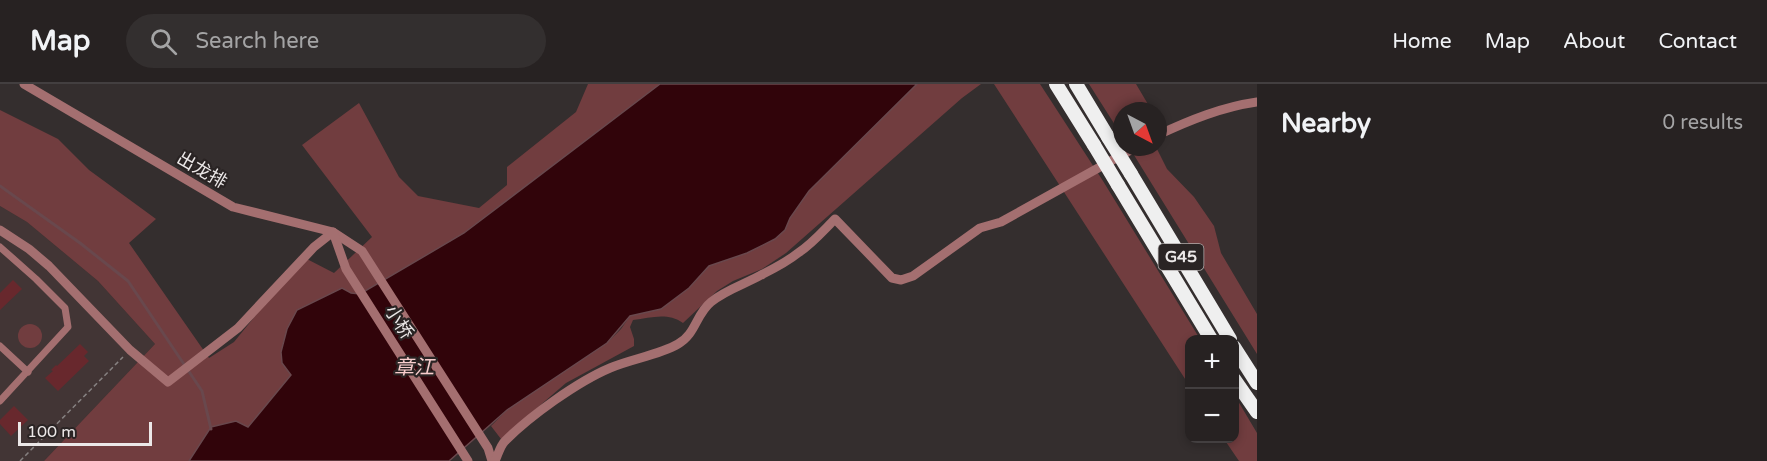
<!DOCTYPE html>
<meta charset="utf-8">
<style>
body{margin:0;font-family:"Varela Round","Noto Sans SC",sans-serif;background:#332f2f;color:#f1f3f6}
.controls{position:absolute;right:18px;bottom:18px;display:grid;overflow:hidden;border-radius:12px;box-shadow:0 3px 9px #0003}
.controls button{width:54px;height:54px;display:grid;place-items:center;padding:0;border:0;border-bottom:2px solid #433f40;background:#272222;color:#f1f3f6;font:30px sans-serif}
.compass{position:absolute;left:1113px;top:18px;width:54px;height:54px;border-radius:50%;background:#272222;box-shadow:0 3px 9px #0003;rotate:139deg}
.scale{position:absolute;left:18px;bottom:15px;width:134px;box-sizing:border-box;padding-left:6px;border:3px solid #ece8e8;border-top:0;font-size:16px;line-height:21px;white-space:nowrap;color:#ece8e8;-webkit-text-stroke:4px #2a2424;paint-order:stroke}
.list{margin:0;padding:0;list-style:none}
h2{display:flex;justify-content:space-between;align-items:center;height:78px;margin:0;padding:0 24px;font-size:26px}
h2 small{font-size:20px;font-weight:400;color:#a4a4a5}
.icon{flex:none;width:33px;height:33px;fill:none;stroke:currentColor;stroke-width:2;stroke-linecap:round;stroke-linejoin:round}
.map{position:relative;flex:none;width:1257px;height:377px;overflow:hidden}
header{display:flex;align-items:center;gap:36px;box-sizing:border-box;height:84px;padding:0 30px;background:#272222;border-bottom:2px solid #433f40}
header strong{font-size:28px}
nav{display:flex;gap:33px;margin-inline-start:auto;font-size:21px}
.search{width:420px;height:54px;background:#332f2f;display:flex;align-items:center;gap:15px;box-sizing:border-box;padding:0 21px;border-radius:33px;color:#a4a4a5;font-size:22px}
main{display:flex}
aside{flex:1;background:#272222}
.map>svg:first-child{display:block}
.built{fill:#423535}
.green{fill:#713d3f}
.water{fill:#31040a;stroke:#69484d;stroke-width:1.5}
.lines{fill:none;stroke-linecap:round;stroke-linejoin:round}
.stream{stroke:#69484d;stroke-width:3}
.building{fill:#68282d}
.path{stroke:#868181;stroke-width:1.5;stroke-dasharray:4.5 3;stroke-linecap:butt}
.minor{stroke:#a46f70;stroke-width:7}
.tertiary{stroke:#a46f70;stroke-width:9}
.motorway{stroke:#efefef;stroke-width:14}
.motorway-bridge{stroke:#efefef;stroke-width:14}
.labels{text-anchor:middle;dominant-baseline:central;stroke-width:4.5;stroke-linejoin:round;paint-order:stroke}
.shield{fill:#2a2424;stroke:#b2adad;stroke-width:1.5}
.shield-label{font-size:16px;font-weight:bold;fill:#ece8e8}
.street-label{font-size:18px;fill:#ece8e8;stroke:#2a2424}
.water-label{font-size:20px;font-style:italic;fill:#f8cdcd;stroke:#2a2424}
</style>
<header>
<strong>Map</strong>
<div class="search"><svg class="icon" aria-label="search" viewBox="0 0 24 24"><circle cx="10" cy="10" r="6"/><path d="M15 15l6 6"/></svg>Search here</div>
<nav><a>Home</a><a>Map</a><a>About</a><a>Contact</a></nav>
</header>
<main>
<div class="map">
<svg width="1257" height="377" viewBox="0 0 1257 377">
<rect width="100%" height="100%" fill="#342e2e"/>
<polygon class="built" points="0,122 27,138 98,197 155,260 44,377 0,377"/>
<g class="green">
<polygon points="588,0 660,0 464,149 360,210 351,209 292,290 248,343 211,343 189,377 44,377 155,260 98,197 27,138 0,122 0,26 58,55 89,86 156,135 129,159 209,274 234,258 303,173 334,189 372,153 302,61 359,19 399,93 418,112 479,124 507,101 507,83 576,28"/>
<path d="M 917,0 L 981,0 L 962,14 L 786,169 L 762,185 L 733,197 L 717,207 L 683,239 C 667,228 651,234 633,236 L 630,243 L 634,255 L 634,262 L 566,299 L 501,355 L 491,342 L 507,326 L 607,259 L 621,245 L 630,232 L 661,225 L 689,204 L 709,182 L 747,169 L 785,146 L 790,134 L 809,107 Z"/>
<polygon points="994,0 1040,0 1103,97 1200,255 1190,255 1189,301"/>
<polygon points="1089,0 1136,0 1152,27 1122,27 1122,52"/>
<polygon points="1129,63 1156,63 1167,85 1194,113 1214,142 1221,169 1257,230 1257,270"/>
<circle cx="30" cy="252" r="12"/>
<polygon points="1235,312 1257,349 1257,377 1239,377 1224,355 1234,354"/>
</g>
<polygon class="water" points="660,0 917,0 809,107 790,134 785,146 775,155 747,169 709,182 689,204 661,225 630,232 607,259 507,326 449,377 189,377 211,343 236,337 248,343 291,291 282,279 281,268 287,245 297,226 342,204 351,209 360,210 464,149"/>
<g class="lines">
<polyline class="stream" points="0,102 80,159 128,197 202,307 211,345"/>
</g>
<g class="building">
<polygon points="13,196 22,205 0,226 0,209"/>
<polygon points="80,260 88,268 84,272 89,277 58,307 45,294 53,287 51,286 56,281 57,282"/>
<polygon points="14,322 28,336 11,352 0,340 0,336"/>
</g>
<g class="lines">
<polyline class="path" points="20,377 123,273"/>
<g class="minor">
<polyline points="0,163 36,195 65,224 68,243 0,317"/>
<polyline points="0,262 28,288"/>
</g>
<g class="tertiary">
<polyline points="24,0 233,123 333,148 362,167 488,364 492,377"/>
<path d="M 1158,51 C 1190,36 1222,23 1257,18"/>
<polyline points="0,146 29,165 49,182 130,266 168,298 238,244 314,163 333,148 346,185 468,377"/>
<path d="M 495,377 C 498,371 500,362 505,357 C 530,332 577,298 610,284 C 631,275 659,271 678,260 C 696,250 696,230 711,218 C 727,205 746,200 763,190 C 775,184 788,177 798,169 C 812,160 823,147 835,135 L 892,194 L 901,196 L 913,192 L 980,144 L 1001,138 L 1136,63"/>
</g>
<g class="motorway">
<polyline points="1056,0 1094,61"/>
<polyline points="1076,0 1108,53"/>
<polyline points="1131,90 1230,255"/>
<polyline points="1118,101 1211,255"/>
<polyline points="1234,263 1257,299"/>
<polyline points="1234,295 1257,328"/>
</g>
<g class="motorway-bridge">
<polyline points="1108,53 1131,90"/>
<polyline points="1094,61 1118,101"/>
</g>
</g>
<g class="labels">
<rect class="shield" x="1158.5" y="160" width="45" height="26" rx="4.5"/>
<g class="shield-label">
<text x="1181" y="173">G45</text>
</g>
<g class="street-label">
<text transform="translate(202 86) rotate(30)">出龙排</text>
<text transform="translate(399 238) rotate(57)">小桥</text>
</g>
<g class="water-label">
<text x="414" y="284">章江</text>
</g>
</g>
</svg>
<div class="controls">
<button>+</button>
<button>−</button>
</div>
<svg class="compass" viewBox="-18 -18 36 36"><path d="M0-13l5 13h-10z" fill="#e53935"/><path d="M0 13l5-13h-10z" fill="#a4a4a5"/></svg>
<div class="scale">100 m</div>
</div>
<aside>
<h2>Nearby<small>0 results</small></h2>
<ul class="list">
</ul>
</aside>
</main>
